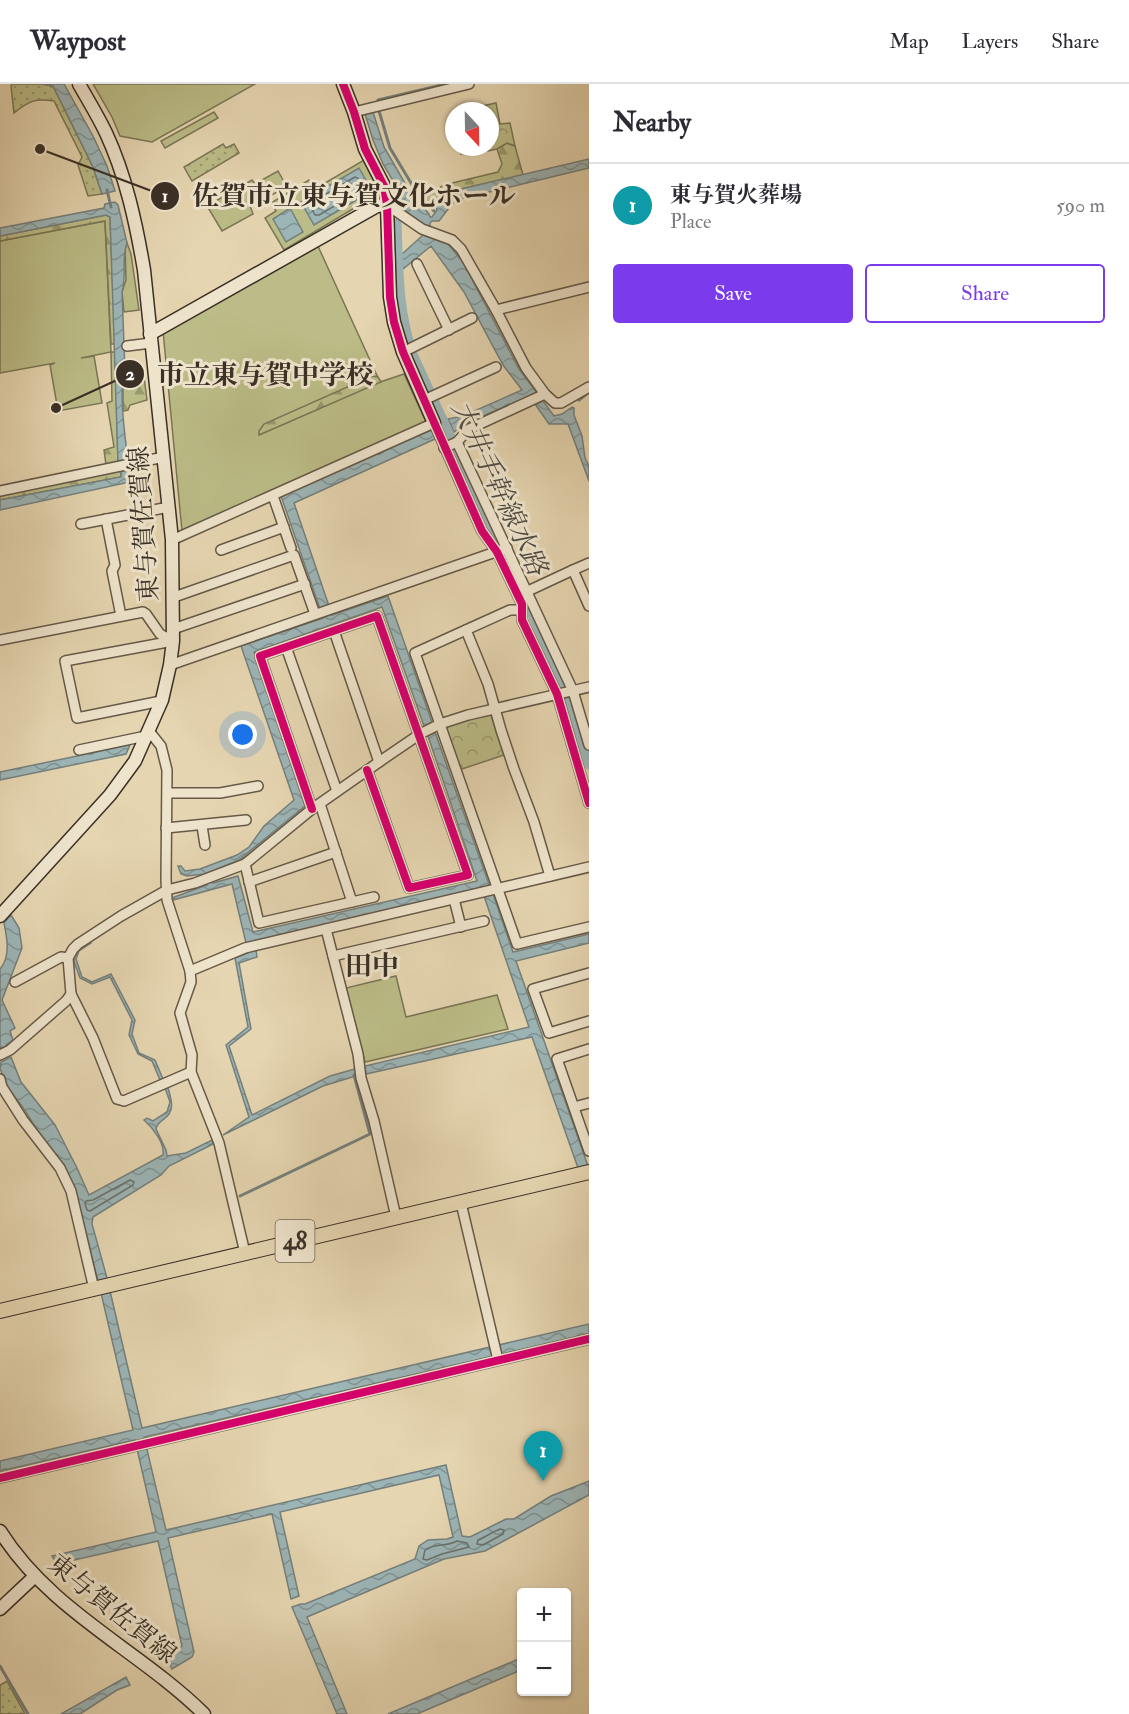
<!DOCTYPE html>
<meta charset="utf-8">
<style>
body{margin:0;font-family:"IM FELL Double Pica","Noto Serif JP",serif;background:#f2f2f3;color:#2b2b33}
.controls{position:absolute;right:18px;bottom:18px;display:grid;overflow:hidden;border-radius:6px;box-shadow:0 2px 4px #0004}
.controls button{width:54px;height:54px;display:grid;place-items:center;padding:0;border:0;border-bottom:2px solid #e1e1e2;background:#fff;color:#2b2b33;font:30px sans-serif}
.compass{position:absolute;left:445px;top:18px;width:54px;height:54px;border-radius:50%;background:#fff;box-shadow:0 2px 4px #0004;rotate:158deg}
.you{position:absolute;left:243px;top:651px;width:21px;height:21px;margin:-15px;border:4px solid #fff;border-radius:50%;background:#1a73e8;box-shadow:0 0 0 9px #1a73e833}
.badge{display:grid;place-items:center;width:39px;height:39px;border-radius:50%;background:#7c3aed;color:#fff;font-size:20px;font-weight:700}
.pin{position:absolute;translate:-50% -50px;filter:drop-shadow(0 2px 3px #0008)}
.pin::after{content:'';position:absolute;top:32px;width:21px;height:18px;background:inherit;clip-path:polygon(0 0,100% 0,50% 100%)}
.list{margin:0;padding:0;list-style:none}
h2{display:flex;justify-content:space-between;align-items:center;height:78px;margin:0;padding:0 24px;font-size:26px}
h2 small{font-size:20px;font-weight:400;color:#7c7c81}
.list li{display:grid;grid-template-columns:39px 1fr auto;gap:18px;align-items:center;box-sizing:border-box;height:84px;padding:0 24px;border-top:2px solid #e1e1e2}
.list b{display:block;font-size:22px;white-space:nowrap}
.list p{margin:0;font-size:20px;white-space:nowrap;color:#7c7c81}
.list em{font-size:20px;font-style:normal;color:#7c7c81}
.actions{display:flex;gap:12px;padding:18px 24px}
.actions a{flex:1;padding:14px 0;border:2px solid #7c3aed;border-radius:6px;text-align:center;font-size:21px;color:#7c3aed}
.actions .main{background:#7c3aed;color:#fff}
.map{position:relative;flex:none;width:589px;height:1630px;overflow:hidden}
header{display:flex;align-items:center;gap:36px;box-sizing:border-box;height:84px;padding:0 30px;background:#fff;border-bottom:2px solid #e1e1e2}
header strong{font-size:28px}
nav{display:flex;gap:33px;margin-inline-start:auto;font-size:21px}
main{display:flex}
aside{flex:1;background:#fff}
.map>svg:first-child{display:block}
.grass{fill:#bbbc87;stroke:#7a7656;stroke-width:1.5}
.forest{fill:url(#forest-firs);stroke:#7a7656;stroke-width:1.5}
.park{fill:url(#park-crowns);stroke:#7a7656;stroke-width:1.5}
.garden{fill:url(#garden-dots);stroke:#7a7656;stroke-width:1.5}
.water{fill:url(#water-waves);stroke:#75807d;stroke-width:1.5}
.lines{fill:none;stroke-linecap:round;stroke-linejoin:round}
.shore{stroke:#6b726e;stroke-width:1.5}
.stream{stroke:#75807d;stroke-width:3}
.canal{stroke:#9cb5b7;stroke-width:9}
.street-casing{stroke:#655948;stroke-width:12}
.secondary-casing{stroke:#3a3026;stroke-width:15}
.primary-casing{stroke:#3a3026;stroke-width:16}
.street{stroke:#eee4cc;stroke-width:9}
.secondary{stroke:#eee4cc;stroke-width:12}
.primary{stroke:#e5d5b0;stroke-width:14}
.cycleway-casing{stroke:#eee4cc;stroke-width:11}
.cycleway{stroke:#d6006c;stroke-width:8}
.labels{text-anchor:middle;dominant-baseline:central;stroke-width:6;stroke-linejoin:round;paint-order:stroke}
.shield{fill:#eee4cc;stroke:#706658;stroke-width:1.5}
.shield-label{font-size:24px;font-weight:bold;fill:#3a3026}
.street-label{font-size:26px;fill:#3a3026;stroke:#eee4cc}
.water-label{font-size:27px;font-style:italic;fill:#4e4b43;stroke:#eee4cc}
.neighbourhood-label{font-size:27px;font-weight:bold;fill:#3a3026;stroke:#eee4cc}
.leader{fill:none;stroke:#3a3026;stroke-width:2}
.callout-dot{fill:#3a3026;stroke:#eee4cc;stroke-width:2}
.mark-label{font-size:18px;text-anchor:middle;font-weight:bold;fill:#fff}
.callout-label{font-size:27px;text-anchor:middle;font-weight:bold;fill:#3a3026;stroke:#eee4cc;stroke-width:6;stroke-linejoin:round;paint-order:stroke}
</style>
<header>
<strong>Waypost</strong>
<nav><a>Map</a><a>Layers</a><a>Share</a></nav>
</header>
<main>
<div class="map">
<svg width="589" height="1630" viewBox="0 0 589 1630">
<defs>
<pattern id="forest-firs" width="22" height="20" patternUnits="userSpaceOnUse" patternTransform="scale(1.5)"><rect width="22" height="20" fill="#bbbc87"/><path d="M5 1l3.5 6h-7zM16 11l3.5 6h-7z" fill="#99996e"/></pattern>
<pattern id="park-crowns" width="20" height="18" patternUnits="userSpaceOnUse" patternTransform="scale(1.5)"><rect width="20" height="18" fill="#bbbc87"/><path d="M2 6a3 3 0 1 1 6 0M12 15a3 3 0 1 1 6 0" fill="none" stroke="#99996e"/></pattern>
<pattern id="garden-dots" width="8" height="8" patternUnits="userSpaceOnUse" patternTransform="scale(1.5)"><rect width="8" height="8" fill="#bbbc87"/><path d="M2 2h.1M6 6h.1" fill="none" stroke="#99996e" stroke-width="1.8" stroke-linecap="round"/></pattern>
<pattern id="water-waves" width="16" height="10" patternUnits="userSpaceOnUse" patternTransform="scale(1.5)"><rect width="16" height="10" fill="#9cb5b7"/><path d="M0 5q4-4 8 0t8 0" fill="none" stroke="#809495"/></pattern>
</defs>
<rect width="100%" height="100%" fill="#e5d5b0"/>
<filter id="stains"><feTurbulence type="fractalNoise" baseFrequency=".00333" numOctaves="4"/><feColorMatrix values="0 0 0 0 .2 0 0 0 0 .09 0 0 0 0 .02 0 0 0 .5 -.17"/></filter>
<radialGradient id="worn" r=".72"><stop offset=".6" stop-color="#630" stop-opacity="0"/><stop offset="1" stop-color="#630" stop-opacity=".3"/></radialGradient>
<g class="grass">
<polygon points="93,0 255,0 152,58 120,52 112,33"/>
<polygon points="214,28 218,34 165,64 161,57"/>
<polygon points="364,76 377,102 378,110 284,166 265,134 276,127 271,119 309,96 315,105"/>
<polygon points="278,87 287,103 250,122 253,130 222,147 207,122 252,96 255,100"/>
<polygon points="105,137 111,268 81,274 94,272 102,319 58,327 50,281 55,279 0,289 0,157"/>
<polygon points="127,159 131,170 139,226 124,228 122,208 126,196 125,165"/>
<polygon points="317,160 380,298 404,290 427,340 182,447 163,247"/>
<polygon points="396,892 406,933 497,911 508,945 365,978 346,904"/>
</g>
<g class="forest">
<polygon points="507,59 515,62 523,91 448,108 432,122 415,103 418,101 432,108 444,101 498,88 502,80 497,65"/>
<polygon points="106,131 110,133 115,260 111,260 105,137 0,157 0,152"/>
<polygon points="111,268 115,268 118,378 106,381 104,366 114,363 107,319 112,317"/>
<polygon points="123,292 144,293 147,316 130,321 128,326 123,327"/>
<polygon points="372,292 378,293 381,298 259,351 259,347 264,340"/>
<polygon points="121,387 121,393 0,416 0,411"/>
</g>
<g class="park">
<polygon points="496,19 500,40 510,39 515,62 507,59 497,65 473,70 473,67 461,70 459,63 490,63 490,27 460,27"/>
<polygon points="491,631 504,671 459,686 445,644 464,636"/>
</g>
<g class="garden">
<path d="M 12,0 L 42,0 L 53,2 L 93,83 L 102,110 L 88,112 L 78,81 L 82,73 L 54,17 C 35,14 29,17 14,29 L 11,2 Z"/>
<polygon points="223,60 226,64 234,60 239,69 192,97 184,83"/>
<polygon points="7,1597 25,1630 0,1630 0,1601"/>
</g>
<g class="water">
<polygon points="42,0 64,0 93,52 107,82 115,107 102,110 93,83 53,2"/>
<polygon points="373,28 384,63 406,101 429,130 430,133 432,133 437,126 435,120 448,108 589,75 589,84 460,115 452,120 439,137 432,137 430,139 430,144 417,138 401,121 395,100 383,80 373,56 365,30"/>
<polygon points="359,84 372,107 314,141 301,118"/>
<path d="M 115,118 L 118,121 L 127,159 C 121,174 127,191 122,208 L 125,287 C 118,306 125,354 128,375 L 118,378 L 110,133 L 106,131 L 0,152 L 0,144 L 104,124 L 105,120 Z"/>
<polygon points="290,124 303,148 286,158 273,135"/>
<polygon points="423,151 448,160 463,178 519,285 537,309 464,340 454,348 448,335 463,332 522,306 503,281 464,208 431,162 403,185 401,171"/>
<polygon points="543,317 554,332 562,330 572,323 574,324 574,331 582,352 585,374 589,382 589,397 568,340 549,340 535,320"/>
<polygon points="431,346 434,351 435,355 294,419 329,522 320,525 281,412"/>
<polygon points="129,386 130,398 0,426 0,416 121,393 121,387"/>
<polygon points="388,512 432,638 424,642 382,523 254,568 305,722 239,776 205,790 187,792 181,790 178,782 181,782 185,787 200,785 237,771 249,763 264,742 294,716 241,562 323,534 322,532 331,529 332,531"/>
<polygon points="435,648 490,803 246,859 232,800 173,816 172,814 207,801 207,799 212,797 213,799 238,792 253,848 477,797 428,652"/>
<polygon points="130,661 126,670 0,696 0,688"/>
<polygon points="493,810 513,868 589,850 589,859 516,877 588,1082 578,1084 532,953 366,990 365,982 529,943 484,812"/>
<path d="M 11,831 L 19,844 L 22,864 L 2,916 L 15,944 L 10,947 L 13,956 L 6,961 L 7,963 L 3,965 L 2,963 L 0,964 L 0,885 C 11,872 7,854 4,839 Z"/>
<polygon points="88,857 91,859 79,867 76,875 82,893 92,898 111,890 135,936 132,950 139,969 155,976 163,995 160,996 152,977 138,970 129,951 132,936 110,893 92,900 80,894 73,875 77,865"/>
<polygon points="256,866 257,873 239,879 251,945 229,962 252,1031 330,992 355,985 356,992 323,1002 223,1051 249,1033 226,961 248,943 235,874 248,869 248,867"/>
<path d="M 11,973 L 21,998 L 55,1041 L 77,1084 L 89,1111 L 163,1071 C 165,1059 153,1044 144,1036 L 147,1034 L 153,1037 L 167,1028 L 170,1018 L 164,1001 L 167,1000 C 169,1009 175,1022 169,1030 C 164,1037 158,1036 156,1045 L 166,1066 L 167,1072 L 186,1069 L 212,1056 L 213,1060 L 169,1082 L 161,1091 L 93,1133 L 92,1140 L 107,1194 L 98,1197 L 75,1107 L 24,1025 L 6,1001 L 0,984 L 1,978 Z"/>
<polygon points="110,1207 142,1344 589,1240 589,1250 144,1353 166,1446 446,1381 462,1452 470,1453 506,1435 514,1435 551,1412 589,1397 589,1411 485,1467 444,1475 307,1533 347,1630 337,1630 292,1523 301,1520 305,1520 415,1475 419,1462 428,1456 447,1455 453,1453 439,1391 280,1428 299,1512 291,1515 272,1430 168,1454 194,1568 192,1573 172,1585 167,1576 182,1562 158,1457 57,1480 52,1472 156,1448 135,1356 0,1387 0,1377 133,1346 101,1209"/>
<polygon points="521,1574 521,1586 417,1630 388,1630"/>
<polygon points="126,1593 130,1601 117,1606 80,1630 61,1630"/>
</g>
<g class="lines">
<g class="shore">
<path d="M 355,93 C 359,94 364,102 362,106 L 319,131 L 315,131 L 310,122 L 311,119 Z"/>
<polygon points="130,1096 134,1098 133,1101 90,1127 87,1126 85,1120 86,1117 93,1116"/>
<path d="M 500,1445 L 504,1446 L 503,1450 L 483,1461 L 477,1460 L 478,1456 C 486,1453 492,1448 500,1445 Z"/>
<path d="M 457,1457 L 467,1459 L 469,1463 L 442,1470 L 427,1476 L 423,1475 L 425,1466 C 434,1459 447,1463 457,1457 Z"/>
</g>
<g class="stream">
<polyline points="378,16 446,0"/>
<polyline points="379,27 390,64 414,104 434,127"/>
<polyline points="107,106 111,123"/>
<polyline points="579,316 589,308"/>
<polyline points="240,1112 370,1050 354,991"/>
<polyline points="0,1582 28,1630"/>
</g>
<path class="canal" d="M 397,139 C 399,185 398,226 413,270 L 563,599 L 589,681"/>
<g class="street-casing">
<g id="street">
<polyline points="354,28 469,0"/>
<polyline points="387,121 422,145 452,156 461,165 496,226 526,284 545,310 555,319 561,319 589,303"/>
<polyline points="417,180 449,246"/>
<polyline points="496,226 589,203"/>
<polyline points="127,262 151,259"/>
<polyline points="403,268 472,234"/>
<polyline points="424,316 496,283"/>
<polyline points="457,358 573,607 589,661"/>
<polyline points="444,364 457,358 469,345 545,310"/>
<polyline points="0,407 164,373"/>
<polyline points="273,412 291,464"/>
<polyline points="106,435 115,481 112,487 121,532"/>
<polyline points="81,440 169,423"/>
<polyline points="172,456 434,339 482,447 497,468 522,520 522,536 557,610 589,719"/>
<polyline points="221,466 284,443"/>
<polyline points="573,486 589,479"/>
<polyline points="528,507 573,486 589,522"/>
<polyline points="172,512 177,512 294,471 315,530"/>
<polyline points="521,526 510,526 415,569 517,860 589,843"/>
<polyline points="173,545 305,500"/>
<polyline points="466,546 488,600 501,646 514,685 534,738 550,792"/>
<polyline points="334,547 379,678"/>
<polyline points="0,556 143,528 146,530 160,550 173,557"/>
<polyline points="286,563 337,707"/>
<polyline points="170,581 507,464"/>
<polyline points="161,617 77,634 65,577 173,557"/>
<polyline points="149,647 161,662 167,686 166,795 167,816 190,887 191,898 180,929 192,971 191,988 219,1059 245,1169"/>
<polyline points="79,666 141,653 146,654"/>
<polyline points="168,709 220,709 258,702"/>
<polyline points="320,720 352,818"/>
<polyline points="312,725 260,572 377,532 468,791 409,804 367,686"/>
<polyline points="202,742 205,761"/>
<polyline points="166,744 246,736"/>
<polyline points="245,780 259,839 374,813"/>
<polyline points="249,798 336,768"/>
<polyline points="454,815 461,843"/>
<polyline points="326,845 358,970 361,994 374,1037 396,1133"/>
<polyline points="333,872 484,837"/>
<polyline points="190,887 245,864 589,783"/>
<polyline points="589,889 533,905 549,949 589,937"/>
<polyline points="15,898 61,873 68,874"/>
<polyline points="71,910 93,954 117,1015 124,1017 191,988"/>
<polyline points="589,965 557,975 589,1067"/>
<polyline points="0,971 10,966 66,917 71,910 68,874 73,865 78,860 121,832 167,806 195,799 245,780 312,725 379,678 420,650 440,640 468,631 589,603"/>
<polyline points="0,995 2,1003 23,1036 60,1084 71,1107 94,1205"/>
<polyline points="574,1023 589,1019"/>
<polyline points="461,1119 498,1276"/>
<polyline points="0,1394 589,1255"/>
</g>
</g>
<g class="secondary-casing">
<g id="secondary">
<polyline points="343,0 354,28 365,65 384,102 387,121 390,213 394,238 403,268 434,339"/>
<polyline points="150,250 377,122 387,121"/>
<path d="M 0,832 L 110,711 L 135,677 L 162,616 L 170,581 L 173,557 L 172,456 L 144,186 C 136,139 126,92 106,49 C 98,32 88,16 79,0"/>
<path d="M 0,1447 C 50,1527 139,1566 204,1630"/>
<polyline points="0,1525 34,1493"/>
</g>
</g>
<g class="primary-casing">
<polyline id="primary" points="0,1227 589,1088"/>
</g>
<use href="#street" class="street"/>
<use href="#secondary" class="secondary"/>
<use href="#primary" class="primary"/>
<g class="cycleway-casing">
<g id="cycleway">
<polyline points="343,0 354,28 365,65 384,102 387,121 390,213 394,238 403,268 482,447 497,468 522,520 522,536 557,610 589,719"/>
<polyline points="312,725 260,572 377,532 468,791 409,804 367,686"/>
<polyline points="0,1394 589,1255"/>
</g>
</g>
<use href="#cycleway" class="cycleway"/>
</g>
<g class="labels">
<rect class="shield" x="275.5" y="1136" width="39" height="42" rx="4.5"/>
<g class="shield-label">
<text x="295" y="1157">48</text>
</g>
<g class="street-label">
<text transform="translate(144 440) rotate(-94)">東与賀佐賀線</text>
<text transform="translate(112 1525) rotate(39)">東与賀佐賀線</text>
</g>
<g class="water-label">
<text transform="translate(499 404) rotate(65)">大井手幹線水路</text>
</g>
<g class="neighbourhood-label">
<text x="372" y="882">田中</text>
</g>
</g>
<path class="leader" d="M40 65L165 112M56 324L130 290"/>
<g class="callout-dot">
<circle cx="40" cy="65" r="6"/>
<circle cx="56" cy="324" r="6"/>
<circle cx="165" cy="112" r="15"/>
<circle cx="130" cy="290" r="15"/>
</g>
<g class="mark-label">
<text x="165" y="118">1</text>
<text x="130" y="296">2</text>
</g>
<g class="callout-label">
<text x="354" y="121">佐賀市立東与賀文化ホール</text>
<text x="265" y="300">市立東与賀中学校</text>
</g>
<rect width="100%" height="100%" filter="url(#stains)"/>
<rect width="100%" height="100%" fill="url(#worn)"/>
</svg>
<div class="controls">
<button>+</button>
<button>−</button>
</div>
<svg class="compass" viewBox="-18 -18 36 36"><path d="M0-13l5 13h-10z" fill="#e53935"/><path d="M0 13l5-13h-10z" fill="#7c7c81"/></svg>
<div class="you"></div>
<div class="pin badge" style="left:543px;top:1397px;background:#0f9aa8">1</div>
</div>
<aside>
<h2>Nearby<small></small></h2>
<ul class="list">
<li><span class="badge" style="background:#0f9aa8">1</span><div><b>東与賀火葬場</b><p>Place</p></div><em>590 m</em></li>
</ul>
<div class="actions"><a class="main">Save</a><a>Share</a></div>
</aside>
</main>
